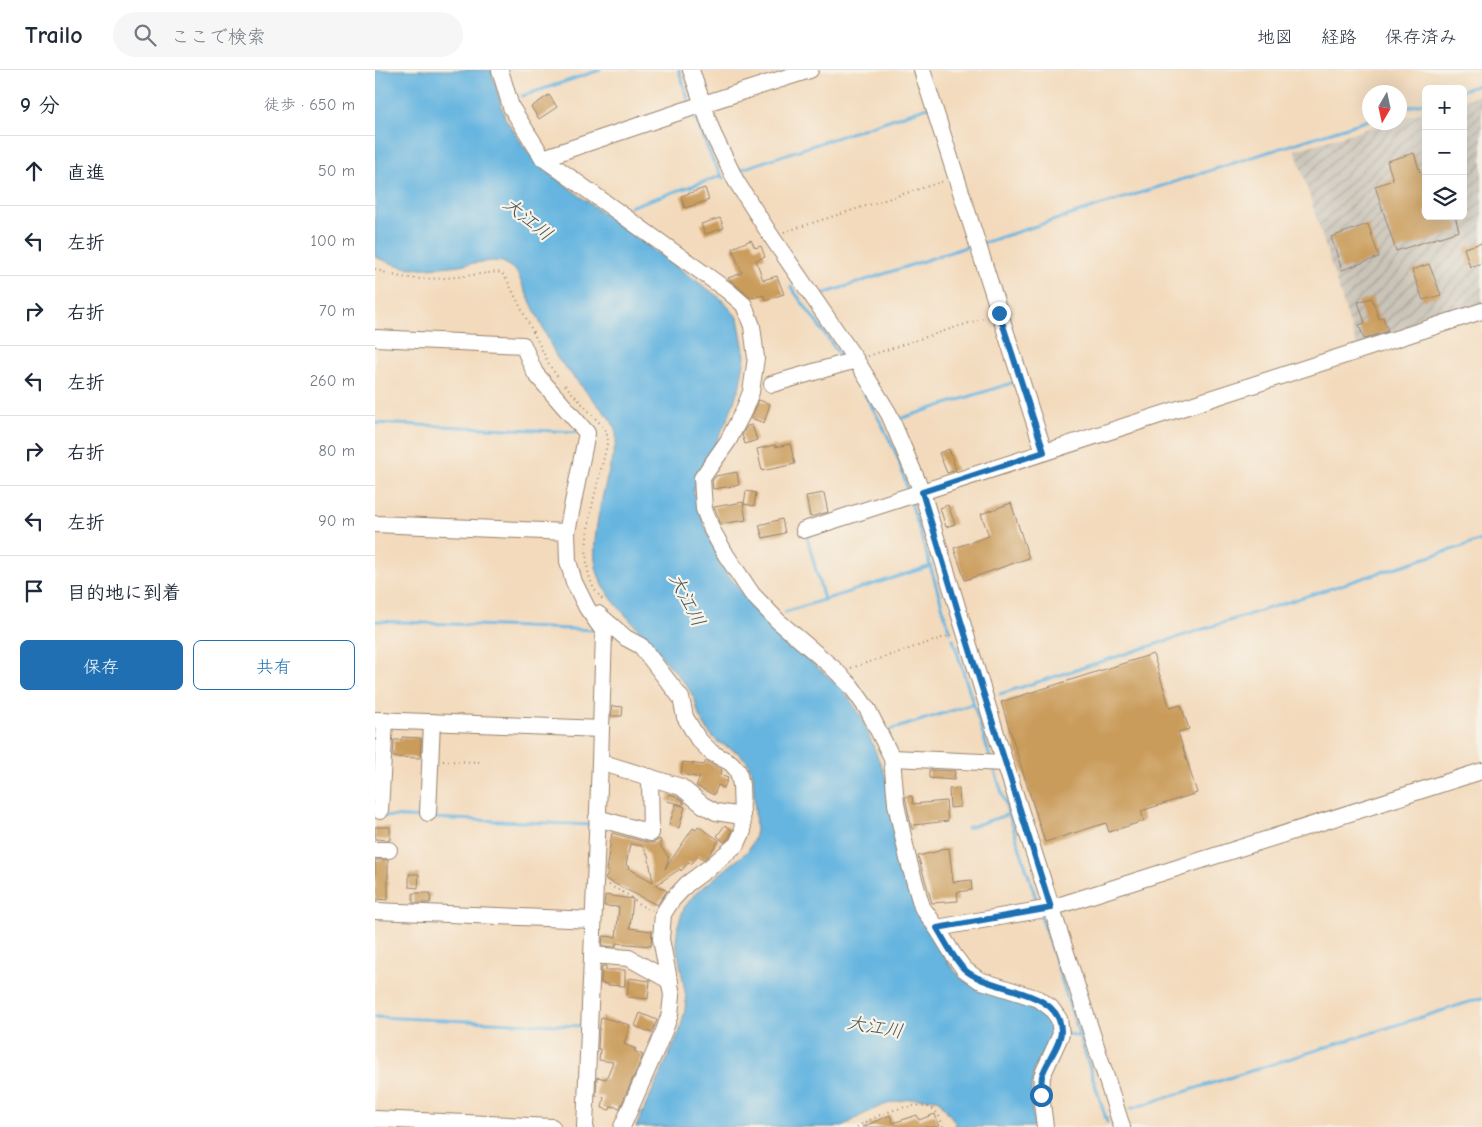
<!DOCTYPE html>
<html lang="ja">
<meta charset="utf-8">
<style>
body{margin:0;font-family:"Comic Neue","Klee One",sans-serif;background:#f6f6f7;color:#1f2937}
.controls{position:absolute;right:15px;top:15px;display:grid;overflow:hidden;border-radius:8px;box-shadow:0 5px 20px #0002}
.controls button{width:45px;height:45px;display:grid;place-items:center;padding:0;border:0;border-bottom:1px solid #e0e1e3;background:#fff;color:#1f2937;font:25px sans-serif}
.compass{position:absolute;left:987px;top:15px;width:45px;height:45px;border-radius:50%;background:#fff;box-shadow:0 5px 20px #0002;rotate:189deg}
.stop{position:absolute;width:15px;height:15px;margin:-11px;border:4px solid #1f6fb2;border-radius:50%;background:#fff}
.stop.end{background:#1f6fb2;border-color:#fff;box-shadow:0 1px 5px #0008}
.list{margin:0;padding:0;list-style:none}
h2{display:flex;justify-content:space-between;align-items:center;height:65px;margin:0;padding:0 20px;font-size:21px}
h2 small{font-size:16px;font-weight:400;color:#747a83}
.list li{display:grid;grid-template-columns:32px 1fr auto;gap:15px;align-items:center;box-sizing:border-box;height:70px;padding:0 20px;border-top:1px solid #e0e1e3}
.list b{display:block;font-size:19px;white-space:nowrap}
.list em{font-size:16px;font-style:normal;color:#747a83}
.actions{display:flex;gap:10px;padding:15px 20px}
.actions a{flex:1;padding:11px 0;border:1px solid #1f6fb2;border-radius:8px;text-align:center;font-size:18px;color:#1f6fb2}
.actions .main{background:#1f6fb2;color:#fff}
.icon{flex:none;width:28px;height:28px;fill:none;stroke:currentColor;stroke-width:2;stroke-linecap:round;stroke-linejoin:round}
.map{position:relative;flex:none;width:1107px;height:1057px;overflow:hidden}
header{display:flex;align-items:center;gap:30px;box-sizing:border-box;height:70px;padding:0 25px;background:#fff;border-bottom:1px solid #e0e1e3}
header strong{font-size:24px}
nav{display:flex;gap:28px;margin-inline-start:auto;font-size:18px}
.search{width:350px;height:45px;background:#f6f6f7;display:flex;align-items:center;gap:12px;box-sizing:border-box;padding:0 18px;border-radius:28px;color:#747a83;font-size:19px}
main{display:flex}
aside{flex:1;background:#fff}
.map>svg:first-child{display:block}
.industrial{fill:url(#industrial-furrows)}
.water{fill:#66b5e0;stroke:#50707f}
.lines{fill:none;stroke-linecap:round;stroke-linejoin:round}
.stream{stroke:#66b5e0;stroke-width:3}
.building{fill:#ca9c5c;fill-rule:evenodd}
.minor-casing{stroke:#97826d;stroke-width:18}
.path{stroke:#97826d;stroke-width:2;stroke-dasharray:1 4;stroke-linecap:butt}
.minor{stroke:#fff;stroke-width:16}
.route{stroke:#1f6fb2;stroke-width:6}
.labels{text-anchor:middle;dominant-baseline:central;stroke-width:4.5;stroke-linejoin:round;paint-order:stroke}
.water-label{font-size:19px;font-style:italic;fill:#485458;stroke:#f7f3e8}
</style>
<header>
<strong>Trailo</strong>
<div class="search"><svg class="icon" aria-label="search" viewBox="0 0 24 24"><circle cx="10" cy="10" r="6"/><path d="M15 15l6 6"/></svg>ここで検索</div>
<nav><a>地図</a><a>経路</a><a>保存済み</a></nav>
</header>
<main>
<aside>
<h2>9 分<small>徒歩 · 650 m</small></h2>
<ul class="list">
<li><svg class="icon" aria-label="ahead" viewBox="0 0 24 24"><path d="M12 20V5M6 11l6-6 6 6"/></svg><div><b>直進</b></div><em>50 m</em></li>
<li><svg class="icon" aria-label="left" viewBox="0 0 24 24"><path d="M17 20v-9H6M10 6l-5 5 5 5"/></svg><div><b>左折</b></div><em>100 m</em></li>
<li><svg class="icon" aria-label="right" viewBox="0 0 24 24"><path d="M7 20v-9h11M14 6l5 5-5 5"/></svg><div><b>右折</b></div><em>70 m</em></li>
<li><svg class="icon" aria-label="left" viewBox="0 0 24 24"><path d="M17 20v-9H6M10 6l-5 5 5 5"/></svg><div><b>左折</b></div><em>260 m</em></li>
<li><svg class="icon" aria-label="right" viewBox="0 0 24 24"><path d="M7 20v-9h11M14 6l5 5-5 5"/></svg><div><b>右折</b></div><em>80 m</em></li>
<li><svg class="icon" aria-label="left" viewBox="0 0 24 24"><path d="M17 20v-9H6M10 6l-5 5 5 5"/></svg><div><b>左折</b></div><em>90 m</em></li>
<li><svg class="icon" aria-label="arrive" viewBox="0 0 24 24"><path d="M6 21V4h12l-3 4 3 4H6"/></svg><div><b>目的地に到着</b></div></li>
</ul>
<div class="actions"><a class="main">保存</a><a>共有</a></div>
</aside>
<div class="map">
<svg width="1107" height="1057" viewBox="0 0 1107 1057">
<defs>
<pattern id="industrial-furrows" width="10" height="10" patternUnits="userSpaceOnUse" patternTransform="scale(1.25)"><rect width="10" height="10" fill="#c9c3b8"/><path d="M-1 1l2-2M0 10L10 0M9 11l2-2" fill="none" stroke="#a49f95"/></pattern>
</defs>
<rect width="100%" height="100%" fill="#f7f3e8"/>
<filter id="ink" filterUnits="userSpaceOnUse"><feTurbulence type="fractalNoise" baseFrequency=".02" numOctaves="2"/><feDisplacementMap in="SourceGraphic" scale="10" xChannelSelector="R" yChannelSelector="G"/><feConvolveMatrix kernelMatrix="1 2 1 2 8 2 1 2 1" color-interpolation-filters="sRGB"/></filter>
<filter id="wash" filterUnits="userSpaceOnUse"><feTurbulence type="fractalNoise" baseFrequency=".0096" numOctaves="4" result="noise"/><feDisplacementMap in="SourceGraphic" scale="20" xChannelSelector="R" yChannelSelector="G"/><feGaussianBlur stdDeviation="1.12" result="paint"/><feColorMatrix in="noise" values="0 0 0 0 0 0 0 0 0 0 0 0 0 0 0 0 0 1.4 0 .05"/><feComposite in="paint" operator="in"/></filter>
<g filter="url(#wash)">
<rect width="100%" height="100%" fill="#f3dabc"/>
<polygon class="industrial" points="1107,24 1107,237 982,277 920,80 1011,53 1024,52 1025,49 1051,41 1051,146 1088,146 1088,30"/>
<path class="water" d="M 0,0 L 116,0 L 130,48 L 152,81 L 172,101 L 222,139 L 345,228 L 363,248 L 370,286 L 365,315 L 353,348 L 318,420 L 325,444 L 346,496 L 399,562 L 466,617 L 485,644 L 513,712 L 542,841 L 573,893 L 588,910 L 614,922 L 655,932 L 677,946 L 678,962 L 659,999 L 655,1029 L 660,1057 L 580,1057 L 580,1052 L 563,1029 C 522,1026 501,1036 467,1057 L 261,1057 L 305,961 L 310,940 L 311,927 L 301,872 L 303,855 L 309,838 L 320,824 L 372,782 L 378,772 L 381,761 L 378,705 L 372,691 L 362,682 L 343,672 L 335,664 L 324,646 L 320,630 L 312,616 C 297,598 282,581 267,563 C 248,542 223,520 220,490 C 217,456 233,407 241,373 C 242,363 240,357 235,349 L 182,288 L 141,201 L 128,192 L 118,191 C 92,193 55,201 30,197 C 20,195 10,191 0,187 Z"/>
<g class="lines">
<g class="stream">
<polyline points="304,0 314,33"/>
<polyline points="1088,20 1107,14"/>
<polyline points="147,26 225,0"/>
<polyline points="1024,40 1051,32"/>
<polyline points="320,47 337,89 348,108"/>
<polyline points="364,100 553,37"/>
<polyline points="254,137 346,106"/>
<polyline points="608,173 994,50"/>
<polyline points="416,217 467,288"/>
<polyline points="448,224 597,175"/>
<path d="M 474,299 C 492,328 511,359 524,391 C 527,401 530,411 533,421"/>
<polyline points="524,349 640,312"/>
<polyline points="0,353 202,362"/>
<polyline points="536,432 575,562"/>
<polyline points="432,467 449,530"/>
<polyline points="410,542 556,496"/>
<polyline points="0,551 220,560"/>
<polyline points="578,569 615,687"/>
<polyline points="625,624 1107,470"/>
<polyline points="515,660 598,634"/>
<polyline points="619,698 663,835"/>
<polyline points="7,746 217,755"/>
<polyline points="592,758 634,744"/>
<polyline points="666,846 705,967"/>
<polyline points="0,947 207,956 207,957"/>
<polyline points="691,963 705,967 732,1052"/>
<polyline points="755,1039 1107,928"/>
</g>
</g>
<g id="blocks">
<g class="building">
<polygon points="174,25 182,37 164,49 156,37"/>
<polygon points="1039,83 1045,102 1051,100 1051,146 1080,146 1084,161 1021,181 1000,116 1018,110 1012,91"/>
<polygon points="330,118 334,130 310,138 306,126"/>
<polygon points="345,148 349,158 330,164 326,154"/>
<polygon points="993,154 1004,187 967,200 956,167"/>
<polygon points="376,170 380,178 386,176 390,187 381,190 388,210 402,206 409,224 390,230 389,225 376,228 354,209 353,208 367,203 357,178"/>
<polygon points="1107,173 1107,193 1095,197 1089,178"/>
<polygon points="1054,194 1066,225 1048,230 1037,200"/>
<polygon points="997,228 1004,249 1008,247 1013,261 989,269 984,255 990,253 983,232"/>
<polygon points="384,330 395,334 389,353 376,348"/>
<polygon points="377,355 382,370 370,374 367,365 372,356"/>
<polygon points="415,374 420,394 387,401 382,379 400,375 401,377"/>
<polygon points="574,379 581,400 572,403 564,383"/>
<polygon points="362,402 364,415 338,419 337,411 341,406"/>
<polygon points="371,421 381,423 379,436 369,434"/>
<polygon points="449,423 453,442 435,447 431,426"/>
<polygon points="368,432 371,450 346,454 339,437"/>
<polygon points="636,433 654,488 590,510 579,478 614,466 606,444"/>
<polygon points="573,435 580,454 571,457 565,438"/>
<polygon points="407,449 410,463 388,468 384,455"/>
<polygon points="778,584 795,638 806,635 814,659 803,662 822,723 766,741 769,751 734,762 731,753 670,772 626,632"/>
<polygon points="237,636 248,637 247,646 236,646"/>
<polygon points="27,667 46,668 45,688 18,687 19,670 27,670"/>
<polygon points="331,691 347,700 345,705 353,708 349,718 343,715 339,725 321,716 325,708 306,704 308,692 329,695"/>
<polygon points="554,700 580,701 579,710 554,708"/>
<polygon points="584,718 585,737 575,738 574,719"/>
<polygon points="294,724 301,726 309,732 308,735 292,731"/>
<polygon points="537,726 538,734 571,731 573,751 539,755 539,759 537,759 530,727"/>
<polygon points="301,734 310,737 304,758 294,755"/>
<polygon points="350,755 357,760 354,768 349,772 342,766"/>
<path d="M 323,756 L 344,770 L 334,785 L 329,789 L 323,786 L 316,794 L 314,792 L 306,801 L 305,799 L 281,815 L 292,821 L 282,835 L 230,809 L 234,802 L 231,800 L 237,763 L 274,773 L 278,773 L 285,769 L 286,777 L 294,788 L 290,799 L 318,758 L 321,760 ZM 255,774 L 267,776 L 273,785 L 278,812 L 253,798 L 254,797 L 251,795 Z"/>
<polygon points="0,757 15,757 15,770 0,769"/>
<polygon points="574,778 578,812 596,810 597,820 582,822 583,831 557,833 543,786 564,781 564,779"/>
<polygon points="0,790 13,790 13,830 0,829"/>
<polygon points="34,804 44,804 43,818 34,817"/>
<polygon points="38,823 56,823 55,833 38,833"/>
<polygon points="230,825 258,829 255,858 277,861 276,876 241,873 241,877 227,876 228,866 241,867 244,837 229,836"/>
<polygon points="227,896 231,896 231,900 250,900 250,916 232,915 232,914 226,913"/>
<polygon points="254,908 275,911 273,929 252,927"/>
<polygon points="265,943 282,950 277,963 260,956"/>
<polygon points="226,947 255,955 249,974 261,979 259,981 268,985 245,1038 236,1036 235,1040 227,1038 229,1027 221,1026 222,1007 231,1009 238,992 224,990 225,979 223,979 224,961"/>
<polygon points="560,1044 564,1057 488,1057 515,1045 518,1053 542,1045 544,1050"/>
</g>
</g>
</g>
<g filter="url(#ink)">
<use href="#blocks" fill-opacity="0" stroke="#97826d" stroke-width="1"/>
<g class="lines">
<g class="minor-casing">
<g id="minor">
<polyline points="125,0 136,37 168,88 353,221 369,235 377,256 381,288 376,322 368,342 353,371 327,408 329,439 337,460 351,485 377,524 403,551 457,597 476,616 493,640 517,688 521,734 533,789 547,837 562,858 578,884 589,899 604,910 664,929 676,938 684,949 686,964 667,1006 666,1025 670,1057"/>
<polyline points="316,0 338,64 361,111 396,166 481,290 514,344 547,422 630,693 747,1057"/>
<polyline points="547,0 669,382"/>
<polyline points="168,88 328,34 435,0"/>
<polyline points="0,268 148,275 160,303 212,363 192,462"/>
<polyline points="397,314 481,290"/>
<polyline points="0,454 192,462 193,491 199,512 212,538 229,562 225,692 210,1057"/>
<polyline points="429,460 1107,241"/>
<polyline points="223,544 251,568 266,576 306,628 310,647 323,669 337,683 356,693 363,701 366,715 367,746"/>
<polyline points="0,650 226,659"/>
<polyline points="517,688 630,693"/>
<polyline points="225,692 306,717 328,735 341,742 367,746 368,761 362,774 335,797 312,814 297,830 288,844 286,869 297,925 295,944 289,961 247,1057"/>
<polyline points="5,741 10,650"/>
<polyline points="53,743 57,652"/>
<polyline points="222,748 276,763 275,707"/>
<polyline points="0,780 14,780"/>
<polyline points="0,841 218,850"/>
<polyline points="562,858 676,838 1107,701"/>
<polyline points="217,885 254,888 295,911"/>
<polyline points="0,1049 177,1057"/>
</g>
</g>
<g class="path">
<polyline points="409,162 569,111"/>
<path d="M 0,199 C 11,203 22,207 34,208 C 63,211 93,205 122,202 L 127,203 L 132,210 L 175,296 L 182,306"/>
<polyline points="493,286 612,247"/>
<path d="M 190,315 L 230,359 L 233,368 C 226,410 200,474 217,514 C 219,520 224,525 228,530"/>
<polyline points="476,598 576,565"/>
<polyline points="68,691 108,692"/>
<polyline points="234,815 255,826 264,835 277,840"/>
<path d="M 482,1057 C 498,1047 538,1029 556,1038 C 563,1041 566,1050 568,1057"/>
</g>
<use href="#minor" class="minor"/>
</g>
</g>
<g class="lines" filter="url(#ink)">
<path class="route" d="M 624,243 L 669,382 L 547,422 L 589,561 L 676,838 L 562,858 C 570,871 578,888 589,899 C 613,922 686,918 686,961 C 686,975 671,992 667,1006 C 666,1012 667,1019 666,1025"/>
</g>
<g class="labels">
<g class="water-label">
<text transform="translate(153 149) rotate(39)">大江川</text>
<text transform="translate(312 530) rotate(63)">大江川</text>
<text transform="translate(500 957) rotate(10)">大江川</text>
</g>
</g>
</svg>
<div class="controls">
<button>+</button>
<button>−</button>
<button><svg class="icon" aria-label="layers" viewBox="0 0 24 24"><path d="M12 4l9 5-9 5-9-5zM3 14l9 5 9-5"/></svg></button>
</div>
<svg class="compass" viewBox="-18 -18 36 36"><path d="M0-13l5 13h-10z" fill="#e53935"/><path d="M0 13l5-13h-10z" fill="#747a83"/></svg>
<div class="stop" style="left:666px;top:1025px"></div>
<div class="stop end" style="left:624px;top:243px"></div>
</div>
</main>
